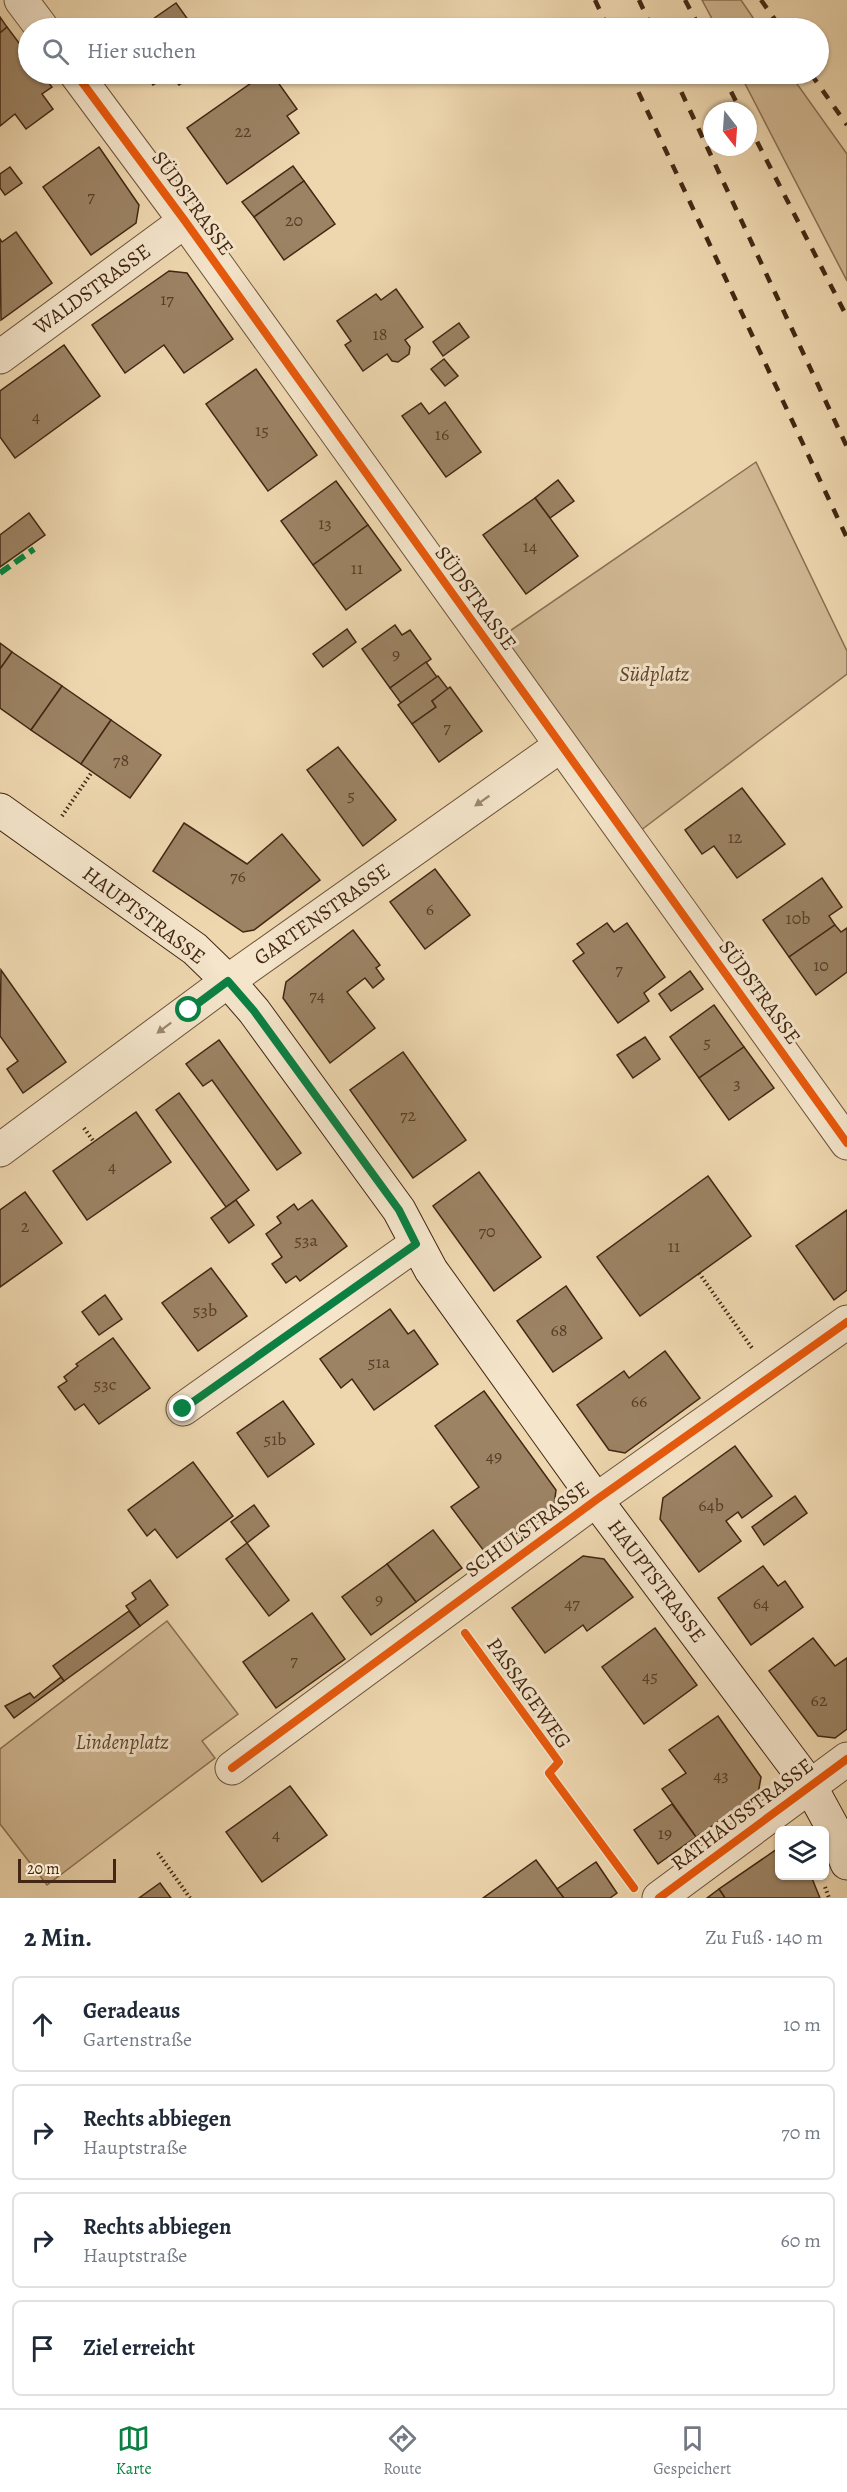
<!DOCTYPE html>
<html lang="de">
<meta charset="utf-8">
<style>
body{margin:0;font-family:Alegreya,serif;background:#f6f6f7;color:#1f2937}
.controls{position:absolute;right:18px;bottom:18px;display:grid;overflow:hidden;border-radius:9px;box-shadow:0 2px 4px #0004}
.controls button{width:54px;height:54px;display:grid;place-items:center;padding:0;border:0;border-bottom:2px solid #e0e1e3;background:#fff;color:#1f2937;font:30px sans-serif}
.compass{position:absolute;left:703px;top:102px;width:54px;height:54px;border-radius:50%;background:#fff;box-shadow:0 2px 4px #0004;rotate:163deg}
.scale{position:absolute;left:18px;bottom:15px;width:98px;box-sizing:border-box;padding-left:6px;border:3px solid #432713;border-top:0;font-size:16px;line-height:21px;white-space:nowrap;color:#432713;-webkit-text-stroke:4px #f4e5cb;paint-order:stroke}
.stop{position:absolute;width:18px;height:18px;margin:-14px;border:4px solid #0b8043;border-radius:50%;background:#fff}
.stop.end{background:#0b8043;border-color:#fff;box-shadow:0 2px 6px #0008}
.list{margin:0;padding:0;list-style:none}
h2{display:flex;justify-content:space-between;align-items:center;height:78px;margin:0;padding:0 24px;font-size:26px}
h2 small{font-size:20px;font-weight:400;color:#747a83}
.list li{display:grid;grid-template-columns:39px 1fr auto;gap:18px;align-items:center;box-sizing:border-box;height:96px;margin:0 12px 12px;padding:0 12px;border:2px solid #e0e1e3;border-radius:9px}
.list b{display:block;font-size:22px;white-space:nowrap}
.list p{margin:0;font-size:20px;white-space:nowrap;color:#747a83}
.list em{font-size:20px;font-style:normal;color:#747a83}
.icon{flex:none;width:33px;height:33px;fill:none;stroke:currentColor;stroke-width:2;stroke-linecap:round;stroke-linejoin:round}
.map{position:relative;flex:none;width:847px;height:1898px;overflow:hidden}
.search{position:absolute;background:#fff;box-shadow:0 2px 4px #0004;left:18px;right:18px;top:18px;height:66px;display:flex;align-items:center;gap:15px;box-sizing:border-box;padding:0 21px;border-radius:33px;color:#747a83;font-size:22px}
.sheet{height:510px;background:#fff}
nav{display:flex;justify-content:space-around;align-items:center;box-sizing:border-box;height:84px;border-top:2px solid #e0e1e3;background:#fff;font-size:16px;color:#747a83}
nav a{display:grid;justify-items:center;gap:3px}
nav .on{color:#0b8043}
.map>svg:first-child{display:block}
.green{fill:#d1b994;stroke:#8a7054;stroke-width:1.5}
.building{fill:#9c8364;stroke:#432713;stroke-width:1.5}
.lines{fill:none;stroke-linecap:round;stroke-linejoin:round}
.street-casing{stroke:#6e533a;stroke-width:35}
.secondary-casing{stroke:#432713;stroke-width:35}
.path{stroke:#432713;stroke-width:4;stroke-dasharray:1.5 3;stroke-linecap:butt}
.street{stroke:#f4e5cb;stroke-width:33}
.secondary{stroke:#f4e5cb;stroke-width:33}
.rail{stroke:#432713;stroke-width:4.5;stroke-dasharray:10 10;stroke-linecap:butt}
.quiet{stroke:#00873e;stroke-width:6;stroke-dasharray:12 6;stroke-linecap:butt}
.cycleway-casing{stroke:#f4e5cb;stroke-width:11}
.cycleway{stroke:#e8590c;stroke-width:8}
.oneway{fill:#9c866f}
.route{stroke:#0b8043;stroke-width:8}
.labels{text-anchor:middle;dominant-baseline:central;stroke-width:6;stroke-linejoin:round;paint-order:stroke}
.number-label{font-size:18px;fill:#593e27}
.street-label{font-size:21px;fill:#432713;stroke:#f4e5cb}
.park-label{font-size:21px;font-style:italic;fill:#5f442d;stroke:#f4e5cb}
</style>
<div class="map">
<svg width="847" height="1898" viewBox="0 0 847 1898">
<rect width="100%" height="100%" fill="#eed7af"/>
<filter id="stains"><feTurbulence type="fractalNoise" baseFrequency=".00333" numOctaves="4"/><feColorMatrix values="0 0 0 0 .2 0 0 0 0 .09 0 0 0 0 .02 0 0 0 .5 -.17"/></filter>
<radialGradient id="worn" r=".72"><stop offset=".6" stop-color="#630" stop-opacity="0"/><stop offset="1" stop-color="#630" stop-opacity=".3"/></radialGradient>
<g class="green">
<polygon points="702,0 741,0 760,28 717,28"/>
<polygon points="740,74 790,74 847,154 847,281"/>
<polygon points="756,462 847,651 847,674 628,840 488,646"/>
<polygon points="167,1621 238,1714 202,1741 215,1758 47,1885 0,1824 0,1749"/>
</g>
<g class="building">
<polygon points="176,3 194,28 140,28"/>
<polygon points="0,17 7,27 0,33"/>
<polygon points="7,27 28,55 28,74 42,74 52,87 42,94 53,109 26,129 15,114 0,126 0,33"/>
<polygon points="145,74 169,74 153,85"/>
<polygon points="170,74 195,74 179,85"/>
<polygon points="264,74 272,74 297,109 287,116 299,133 227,184 187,128"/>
<polygon points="99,147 139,205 136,223 91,255 43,187"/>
<polygon points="293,166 304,181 254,217 242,202"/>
<polygon points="10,167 22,183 5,195 0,188 0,174"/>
<polygon points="304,181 335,224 284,260 254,217"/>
<polygon points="16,232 52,283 1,320 0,239 2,242"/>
<polygon points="169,271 187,273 233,339 184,373 164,345 125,373 92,325"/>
<polygon points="396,289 423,327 405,340 410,347 409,354 398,362 392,361 387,354 363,371 345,345 351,341 337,321 376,294 381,300"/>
<polygon points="459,323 469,337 443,356 433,342"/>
<polygon points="64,345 100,396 15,458 0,437 0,391"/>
<polygon points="444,359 458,376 445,386 431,369"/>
<polygon points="256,369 317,455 268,491 206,404"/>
<polygon points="445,402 481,452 446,477 402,416 421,403 429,414"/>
<polygon points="558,480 574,501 550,518 535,498"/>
<polygon points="336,481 368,525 313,565 281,521"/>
<polygon points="535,498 578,556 526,594 483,535"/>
<polygon points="29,513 45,535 0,567 0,535"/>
<polygon points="368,525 401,570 346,610 313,565"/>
<polygon points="395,625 402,635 410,630 431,659 390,688 362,649"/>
<polygon points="347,629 356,642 323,667 313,654"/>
<polygon points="0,643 12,652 0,669"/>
<polygon points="12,652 62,686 31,730 0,708 0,669"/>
<polygon points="426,662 437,677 401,703 390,688"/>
<polygon points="438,676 448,689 432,701 436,707 412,724 398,705"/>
<polygon points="62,686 111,720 81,764 31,730"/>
<polygon points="450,687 482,731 439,762 412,724 436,707 432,701"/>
<polygon points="111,720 161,755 130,798 81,764"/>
<polygon points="338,747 396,820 363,846 307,770"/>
<polygon points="742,788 785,844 737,878 714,846 702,854 685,830"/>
<polygon points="184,823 247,864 282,834 320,880 254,930 243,932 153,871"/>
<polygon points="435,869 470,915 425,949 390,902"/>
<polygon points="822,878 842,907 829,916 835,925 789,957 763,920"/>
<polygon points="607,923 614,932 627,923 665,977 644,993 649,1001 618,1023 573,961 584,953 577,944"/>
<polygon points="835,925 841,932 847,928 847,972 816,995 789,957"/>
<polygon points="353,930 380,965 376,968 384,979 373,988 365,978 347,992 375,1028 330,1063 283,998 286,982"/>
<polygon points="1,970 66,1062 23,1093 7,1069 18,1061 0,1036"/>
<polygon points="690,971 703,989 671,1011 659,994"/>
<polygon points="714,1005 744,1047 699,1078 670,1037"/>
<polygon points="645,1037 660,1059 633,1078 617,1055"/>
<polygon points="219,1040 301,1153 277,1170 212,1080 203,1086 186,1064"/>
<polygon points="744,1047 774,1088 729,1120 699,1078"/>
<polygon points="403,1052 466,1140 413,1178 350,1090"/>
<polygon points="179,1093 249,1190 226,1207 156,1110"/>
<polygon points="136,1112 171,1162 87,1220 53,1171"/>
<polygon points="479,1172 541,1257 494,1291 433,1206"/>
<polygon points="708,1176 751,1236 640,1316 597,1257"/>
<polygon points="25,1192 62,1243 0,1287 0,1210"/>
<polygon points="236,1200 254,1225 229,1243 211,1218"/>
<polygon points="312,1200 347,1246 300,1281 296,1276 286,1283 272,1264 282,1257 266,1234 281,1223 277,1217 294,1204 298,1210"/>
<polygon points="847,1210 847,1290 834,1300 796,1246"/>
<polygon points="211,1268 247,1316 198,1351 162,1303"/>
<polygon points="566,1286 602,1338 553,1372 517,1321"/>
<polygon points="105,1295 122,1319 99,1335 82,1312"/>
<polygon points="390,1309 408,1334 414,1330 438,1364 374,1410 352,1379 341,1388 320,1359"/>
<polygon points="113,1338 150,1388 99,1424 84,1404 75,1410 58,1387 67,1381 64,1377 78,1366 76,1364"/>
<polygon points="665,1351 700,1398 625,1453 609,1450 577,1405 624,1371 629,1378"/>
<polygon points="484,1391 556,1490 554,1506 487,1555 451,1507 479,1487 435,1426"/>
<polygon points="283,1401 314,1444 268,1477 237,1433"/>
<polygon points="735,1446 772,1496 742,1518 738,1512 726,1521 741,1541 699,1572 660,1519 663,1498"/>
<polygon points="193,1462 233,1516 177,1558 155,1529 147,1536 128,1510"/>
<polygon points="795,1496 807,1513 764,1545 752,1527"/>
<polygon points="254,1505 269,1526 247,1543 231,1522"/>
<polygon points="433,1530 462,1568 416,1602 387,1564"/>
<polygon points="247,1543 289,1600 269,1616 226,1559"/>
<polygon points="583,1556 604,1559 633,1597 587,1631 583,1625 545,1653 512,1608"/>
<polygon points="387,1564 416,1602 371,1635 342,1597"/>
<polygon points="763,1566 778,1586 785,1581 803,1607 751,1645 718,1598"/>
<polygon points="150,1580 168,1605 140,1626 126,1606 136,1599 132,1593"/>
<polygon points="129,1611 140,1626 64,1681 53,1666"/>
<polygon points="312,1613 345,1659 276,1708 243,1662"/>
<polygon points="655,1628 697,1685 644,1724 602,1667"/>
<polygon points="813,1638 835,1666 847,1658 847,1729 835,1738 818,1736 769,1671"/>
<polygon points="61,1677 64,1681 14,1718 5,1706 30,1693 34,1698"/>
<polygon points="718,1716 761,1777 758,1794 696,1837 662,1789 686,1773 669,1750"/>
<polygon points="290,1786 327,1835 262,1882 226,1832"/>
<polygon points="672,1804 696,1837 658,1864 634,1830"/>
<polygon points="780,1847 780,1876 811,1876 820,1898 725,1898 719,1889"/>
<polygon points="536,1860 564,1898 483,1898"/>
<polygon points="596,1862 617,1893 610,1898 564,1898 557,1889"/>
<polygon points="160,1883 171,1898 139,1898"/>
<polygon points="719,1889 725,1898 707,1898"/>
</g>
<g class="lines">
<g class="street-casing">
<g id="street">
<polyline points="21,0 42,28"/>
<polyline points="76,74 185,221 847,1143"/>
<polyline points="0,357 185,221"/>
<polyline points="0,1150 228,981 560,746"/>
<polyline points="183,1409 416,1244"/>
<polyline points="232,1768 596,1500 847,1322"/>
<polyline points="659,1898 847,1759"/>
</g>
</g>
<g class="secondary-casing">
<polyline id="secondary" points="0,810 195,949 228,981 254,1011 399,1210 431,1270 596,1500 810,1786 833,1828 847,1863"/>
</g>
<g class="path">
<polyline points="62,816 92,772"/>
<polyline points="84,1128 94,1142"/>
<polyline points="699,1273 752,1348"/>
<polyline points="467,1635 559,1762 549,1773 630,1883"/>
<polyline points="158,1853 190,1898"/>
<polyline points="825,1887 829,1898"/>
</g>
<use href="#street" class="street"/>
<use href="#secondary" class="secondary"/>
<g class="rail">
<polyline points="595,0 608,28"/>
<polyline points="639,0 652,28"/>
<polyline points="685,0 700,28"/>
<polyline points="761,0 781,28"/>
<polyline points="630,74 847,538"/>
<polyline points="673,74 847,447"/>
<polyline points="722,74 741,111"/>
<polyline points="811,74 847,125"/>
<polyline points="748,124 847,317"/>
</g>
<polyline class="quiet" points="0,573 34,549"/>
<g class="cycleway-casing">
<g id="cycleway">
<polyline points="76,74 185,221 847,1143"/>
<polyline points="465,1633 559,1762 549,1773 634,1888"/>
<polyline points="232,1768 596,1500 847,1322"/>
<polyline points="659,1898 847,1759"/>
</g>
</g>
<use href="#cycleway" class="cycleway"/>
</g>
<defs><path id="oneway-solid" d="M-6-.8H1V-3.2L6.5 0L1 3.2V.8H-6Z" transform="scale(1.5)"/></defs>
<g class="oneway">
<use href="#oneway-solid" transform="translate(482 801) rotate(145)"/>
<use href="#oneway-solid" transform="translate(164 1028) rotate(143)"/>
</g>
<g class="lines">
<polyline class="route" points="183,1409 416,1244 399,1210 254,1011 228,981 189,1010"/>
</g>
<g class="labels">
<g class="number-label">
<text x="243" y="131">22</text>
<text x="91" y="196">7</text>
<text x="294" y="220">20</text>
<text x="167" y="299">17</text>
<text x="380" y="334">18</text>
<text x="36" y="416">4</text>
<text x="262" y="430">15</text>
<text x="442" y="434">16</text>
<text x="325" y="523">13</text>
<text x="530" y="546">14</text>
<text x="357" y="568">11</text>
<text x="396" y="654">9</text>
<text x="447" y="727">7</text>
<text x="121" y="760">78</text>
<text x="351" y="795">5</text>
<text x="735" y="837">12</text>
<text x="238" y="876">76</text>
<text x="430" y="909">6</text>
<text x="798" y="918">10b</text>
<text x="821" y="965">10</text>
<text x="619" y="969">7</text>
<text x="317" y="995">74</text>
<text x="707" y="1042">5</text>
<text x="737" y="1083">3</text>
<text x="408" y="1115">72</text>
<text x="112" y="1166">4</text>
<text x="25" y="1226">2</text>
<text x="487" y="1231">70</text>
<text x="306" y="1240">53a</text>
<text x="674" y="1246">11</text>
<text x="205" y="1310">53b</text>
<text x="559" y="1330">68</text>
<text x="379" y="1362">51a</text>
<text x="105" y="1384">53c</text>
<text x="639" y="1401">66</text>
<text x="275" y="1439">51b</text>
<text x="494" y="1456">49</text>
<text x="711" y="1505">64b</text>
<text x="379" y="1599">9</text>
<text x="572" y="1603">47</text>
<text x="761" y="1603">64</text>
<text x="294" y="1660">7</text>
<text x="650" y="1676">45</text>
<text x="819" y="1700">62</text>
<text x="721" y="1775">43</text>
<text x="665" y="1833">19</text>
<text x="276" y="1834">4</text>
</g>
<g class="street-label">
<text transform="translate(193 203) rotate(54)">SÜDSTRASSE</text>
<text transform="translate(92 289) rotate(-36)">WALDSTRASSE</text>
<text transform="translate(476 598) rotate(54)">SÜDSTRASSE</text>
<text transform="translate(322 914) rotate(-35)">GARTENSTRASSE</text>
<text transform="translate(144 915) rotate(37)">HAUPTSTRASSE</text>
<text transform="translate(760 992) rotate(54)">SÜDSTRASSE</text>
<text transform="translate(527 1529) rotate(-36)">SCHULSTRASSE</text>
<text transform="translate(657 1581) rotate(53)">HAUPTSTRASSE</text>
<text transform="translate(529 1693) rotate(55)">PASSAGEWEG</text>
<text transform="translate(742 1814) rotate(-37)">RATHAUSSTRASSE</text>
</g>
<g class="park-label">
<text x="654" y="674">Südplatz</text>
<text x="122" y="1742">Lindenplatz</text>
</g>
</g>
<rect width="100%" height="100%" filter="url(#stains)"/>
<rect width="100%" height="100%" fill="url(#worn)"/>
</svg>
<div class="controls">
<button><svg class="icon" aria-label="layers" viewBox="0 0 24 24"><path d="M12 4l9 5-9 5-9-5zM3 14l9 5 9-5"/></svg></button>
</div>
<svg class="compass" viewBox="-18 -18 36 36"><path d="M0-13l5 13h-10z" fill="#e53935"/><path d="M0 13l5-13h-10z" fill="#747a83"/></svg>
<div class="scale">20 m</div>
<div class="stop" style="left:189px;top:1010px"></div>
<div class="stop end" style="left:183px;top:1409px"></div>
<div class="search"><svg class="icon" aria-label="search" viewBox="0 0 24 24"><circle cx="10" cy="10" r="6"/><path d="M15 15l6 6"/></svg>Hier suchen</div>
</div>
<section class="sheet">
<h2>2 Min.<small>Zu Fuß · 140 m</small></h2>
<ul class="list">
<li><svg class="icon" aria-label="ahead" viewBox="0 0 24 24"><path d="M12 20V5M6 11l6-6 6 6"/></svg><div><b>Geradeaus</b><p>Gartenstraße</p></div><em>10 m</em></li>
<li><svg class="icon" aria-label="right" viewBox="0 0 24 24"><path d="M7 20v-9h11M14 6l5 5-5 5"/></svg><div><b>Rechts abbiegen</b><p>Hauptstraße</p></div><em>70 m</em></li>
<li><svg class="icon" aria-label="right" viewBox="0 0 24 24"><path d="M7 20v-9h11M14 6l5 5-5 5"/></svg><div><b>Rechts abbiegen</b><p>Hauptstraße</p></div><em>60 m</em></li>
<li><svg class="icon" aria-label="arrive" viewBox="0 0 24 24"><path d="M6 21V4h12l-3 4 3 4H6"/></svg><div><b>Ziel erreicht</b></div></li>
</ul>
</section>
<nav>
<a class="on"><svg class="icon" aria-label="map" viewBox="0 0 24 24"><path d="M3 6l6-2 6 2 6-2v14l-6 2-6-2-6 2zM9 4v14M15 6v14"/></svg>Karte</a>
<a><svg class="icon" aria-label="directions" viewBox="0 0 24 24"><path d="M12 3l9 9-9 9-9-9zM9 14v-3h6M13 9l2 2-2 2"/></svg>Route</a>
<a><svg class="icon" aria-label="saved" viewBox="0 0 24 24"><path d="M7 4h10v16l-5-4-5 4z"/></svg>Gespeichert</a>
</nav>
